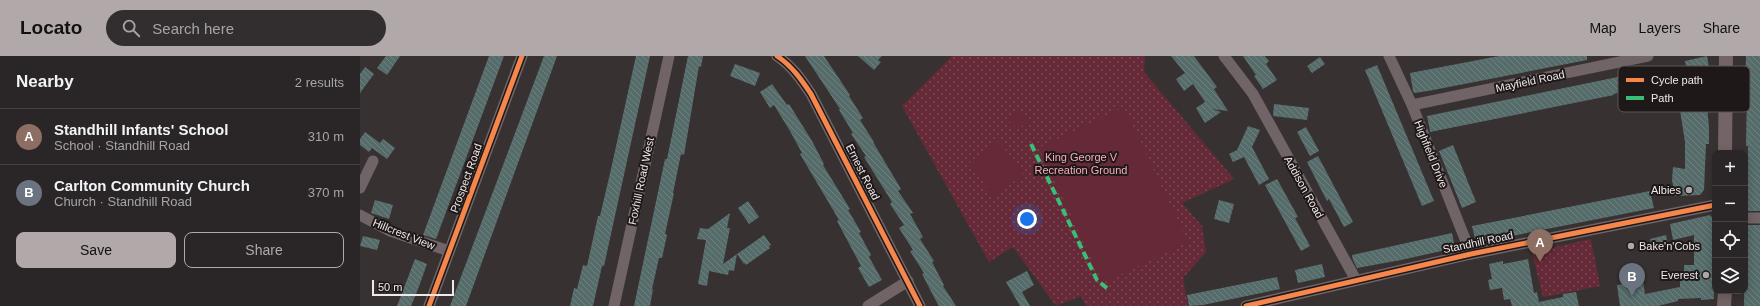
<!DOCTYPE html>
<meta charset="utf-8">
<style>
body{margin:0;font-family:Arial,sans-serif;background:#322d2e;color:#f1f3f6}
.controls{position:absolute;right:12px;bottom:12px;display:grid;overflow:hidden;border-radius:8px;box-shadow:0 2px 10px #0003}
.controls button{width:36px;height:36px;display:grid;place-items:center;padding:0;border:0;border-bottom:1px solid #464243;background:#2a2526;color:#f1f3f6;font:20px sans-serif}
.scale{position:absolute;left:12px;bottom:10px;width:82px;box-sizing:border-box;padding-left:4px;border:2px solid #f0e8e9;border-top:0;font-size:11px;line-height:14px;white-space:nowrap;color:#f0e8e9;-webkit-text-stroke:3px #1e1819;paint-order:stroke}
.you{position:absolute;left:667px;top:163px;width:14px;height:14px;margin:-10px;border:3px solid #fff;border-radius:50%;background:#1a73e8;box-shadow:0 0 0 6px #1a73e833}
.badge{display:grid;place-items:center;width:26px;height:26px;border-radius:50%;background:#b0a8a9;color:#fff;font-size:13px;font-weight:700}
.pin{position:absolute;translate:-50% -33px;filter:drop-shadow(0 1px 2px #0008)}
.pin::after{content:'';position:absolute;top:21px;width:14px;height:12px;background:inherit;clip-path:polygon(0 0,100% 0,50% 100%)}
.list{margin:0;padding:0;list-style:none}
h2{display:flex;justify-content:space-between;align-items:center;height:52px;margin:0;padding:0 16px;font-size:17px}
h2 small{font-size:13px;font-weight:400;color:#a5a5a7}
.list li{display:grid;grid-template-columns:26px 1fr auto;gap:12px;align-items:center;box-sizing:border-box;height:56px;padding:0 16px;border-top:1px solid #464243}
.list b{display:block;font-size:15px;white-space:nowrap}
.list p{margin:0;font-size:13px;white-space:nowrap;color:#a5a5a7}
.list em{font-size:13px;font-style:normal;color:#a5a5a7}
.actions{display:flex;gap:8px;padding:12px 16px}
.actions a{flex:1;padding:9px 0;border:1px solid #b0a8a9;border-radius:8px;text-align:center;font-size:14px;color:#b0a8a9}
.actions .main{background:#b0a8a9;color:#111}
.icon{flex:none;width:22px;height:22px;fill:none;stroke:currentColor;stroke-width:2;stroke-linecap:round;stroke-linejoin:round}
.map{position:relative;flex:none;width:1400px;height:250px;overflow:hidden}
header{display:flex;align-items:center;gap:24px;box-sizing:border-box;height:56px;padding:0 20px;background:#b0a8a9;color:#111}
header strong{font-size:19px}
nav{display:flex;gap:22px;margin-inline-start:auto;font-size:14px}
.search{width:280px;height:36px;background:#322d2e;display:flex;align-items:center;gap:10px;box-sizing:border-box;padding:0 14px;border-radius:22px;color:#a5a5a7;font-size:15px}
main{display:flex}
aside{flex:1;background:#2a2526}
.map>svg:first-child{display:block}
.park{fill:url(#park-dots)}
.garden{fill:#662937}
.building{fill:url(#building-back-hatch)}
.lines{fill:none;stroke-linecap:round;stroke-linejoin:round}
.minor{stroke:#716466;stroke-width:11}
.major{stroke:#746466;stroke-width:14}
.quiet{stroke:#3abd76;stroke-width:4;stroke-dasharray:8 4;stroke-linecap:butt}
.cycleway-casing{stroke:#1e1819;stroke-width:8}
.cycleway{stroke:#f5874c;stroke-width:5}
.poi-dot{fill:#b0a8a9;stroke:#1e1819;stroke-width:1.5}
.labels{text-anchor:middle;dominant-baseline:central;stroke-width:4;stroke-linejoin:round;paint-order:stroke}
.street-label{font-size:11px;fill:#f0e8e9;stroke:#1e1819}
.park-label{font-size:11px;fill:#f8adb9;stroke:#1e1819}
.poi-label{font-size:11px;fill:#f0e8e9;stroke:#1e1819;text-anchor:end}
.key{fill:#1e1819;stroke:#5d5657;stroke-width:1}
.key-label{font-size:11px;fill:#f0e8e9}
</style>
<header>
<strong>Locato</strong>
<div class="search"><svg class="icon" aria-label="search" viewBox="0 0 24 24"><circle cx="10" cy="10" r="6"/><path d="M15 15l6 6"/></svg>Search here</div>
<nav><a>Map</a><a>Layers</a><a>Share</a></nav>
</header>
<main>
<aside>
<h2>Nearby<small>2 results</small></h2>
<ul class="list">
<li><span class="badge" style="background:#8d6e63">A</span><div><b>Standhill Infants' School</b><p>School · Standhill Road</p></div><em>310 m</em></li>
<li><span class="badge" style="background:#6b7280">B</span><div><b>Carlton Community Church</b><p>Church · Standhill Road</p></div><em>370 m</em></li>
</ul>
<div class="actions"><a class="main">Save</a><a>Share</a></div>
</aside>
<div class="map">
<svg width="1400" height="250" viewBox="0 0 1400 250">
<defs>
<pattern id="park-dots" width="8" height="8" patternUnits="userSpaceOnUse"><rect width="8" height="8" fill="#662937"/><path d="M2 2h.1M6 6h.1" fill="none" stroke="#7c4854" stroke-width="1.8" stroke-linecap="round"/></pattern>
<pattern id="building-back-hatch" width="6" height="6" patternUnits="userSpaceOnUse"><rect width="6" height="6" fill="#556c6a"/><path d="M-1 5l2 2M0 0l6 6M5-1l2 2" fill="none" stroke="#6e817f"/></pattern>
</defs>
<rect width="100%" height="100%" fill="#383132"/>
<g class="park">
<polygon points="592,0 785,0 784,16 874,123 822,147 842,170 846,196 823,222 828,250 726,250 721,240 696,250 653,191 629,206 542,50"/>
<polygon points="1231,183 1240,230 1183,241 1172,196"/>
</g>
<g class="garden">
<polygon points="764,51 828,186 743,227 679,92"/>
<polygon points="657,55 669,64 657,74 648,64"/>
<polygon points="639,85 663,119 633,140 609,107"/>
</g>
<g class="building">
<polygon points="26,0 40,0 27,19 17,12"/>
<polygon points="129,0 144,0 76,183 63,179"/>
<polygon points="184,0 197,0 106,250 90,250"/>
<polygon points="276,0 290,0 244,210 242,210 233,250 210,250 214,232 217,233 223,209 227,210 238,160 240,160 251,113"/>
<polygon points="328,0 343,0 341,11 339,10 324,99 321,98 313,137 314,137 305,178 307,179 302,202 299,202 292,233 293,233 290,250 274,250 305,103 307,103"/>
<polygon points="445,0 464,0 490,39 489,40 503,62 500,64 514,86 513,86 541,133 538,135 553,157 550,158 563,181 560,183 574,205 572,206 584,229 583,230 596,250 579,250 575,243 562,218 564,217 550,195 553,194 539,172 544,169 530,148 532,146 504,101 506,100 491,78 493,77 479,54 480,53"/>
<polygon points="498,0 522,0 518,4 521,6 514,14"/>
<polygon points="811,0 834,0 857,31 854,33 868,55 852,53 861,56 845,67 836,52 845,46 833,28 824,35 816,23 825,17"/>
<polygon points="883,0 905,0 909,5 906,8 917,24 903,33 894,20 896,19"/>
<polygon points="1139,0 1227,0 1227,4 1068,35 1054,37 1053,35 1050,17"/>
<polygon points="1347,0 1352,28 1348,29 1349,34 1339,52 1347,51 1349,71 1349,88 1346,88 1344,134 1340,139 1315,140 1312,124 1313,111 1325,113 1325,86 1319,48 1328,46 1324,27 1329,26 1325,5"/>
<polygon points="1386,0 1400,0 1400,155 1386,155 1386,113 1388,113 1388,90 1386,90 1387,30 1385,30"/>
<polygon points="960,1 965,8 952,17 947,10"/>
<polygon points="375,8 400,17 395,30 370,20"/>
<polygon points="1017,9 1074,145 1062,150 1005,14"/>
<polygon points="5,11 14,18 0,37 0,18"/>
<polygon points="1282,16 1284,29 1267,32 1267,35 1253,38 1254,39 1070,76 1070,75 1067,60"/>
<polygon points="412,28 427,49 429,48 452,85 464,108 463,109 490,153 488,154 501,176 499,177 511,199 509,201 522,224 509,231 498,212 501,210 477,165 479,164 440,98 442,97 430,75 414,49 410,52 400,36"/>
<polygon points="914,48 949,52 947,64 913,60"/>
<polygon points="888,70 900,74 892,91 909,123 899,129 884,101 873,106 869,98 877,94"/>
<polygon points="946,71 959,95 950,100 937,76"/>
<polygon points="5,76 20,87 23,83 35,92 27,103 12,92 9,96 0,89 0,83"/>
<polygon points="1093,89 1116,146 1102,152 1079,95"/>
<polygon points="958,100 993,166 984,171 969,143 967,145 947,106"/>
<polygon points="917,123 938,161 935,162 950,190 941,195 905,129"/>
<polygon points="1290,135 1294,152 1116,187 1112,170"/>
<polygon points="15,144 33,149 29,163 11,157"/>
<polygon points="859,144 874,148 869,167 854,163"/>
<polygon points="388,145 399,161 389,168 378,152"/>
<polygon points="370,157 367,172 370,172 363,208 377,198 374,215 369,214 368,219 349,215 347,230 338,228 346,184 337,183 340,172 348,173"/>
<polygon points="1350,159 1353,162 1354,243 1341,244 1341,242 1318,243 1318,245 1298,250 1260,250 1257,229 1283,225 1285,238 1320,231 1320,217 1324,217 1324,209 1334,209 1334,179 1313,184 1310,168"/>
<polygon points="1386,169 1400,169 1400,250 1384,250 1385,172 1386,172"/>
<polygon points="1092,177 1095,192 1041,204 997,212 993,204 992,199"/>
<polygon points="404,179 411,189 409,190 410,192 386,209 385,207 384,208 377,198"/>
<polygon points="1306,179 1309,193 1292,196 1290,183"/>
<polygon points="3,180 20,184 17,194 0,190"/>
<polygon points="55,203 67,208 58,233 51,250 37,250"/>
<polygon points="1168,203 1174,237 1177,236 1179,246 1203,241 1203,238 1216,236 1219,250 1152,250 1150,243 1144,244 1142,232 1130,234 1128,224 1132,223 1129,208 1143,205 1143,208"/>
<polygon points="962,208 965,221 938,227 935,214"/>
<polygon points="667,215 674,229 662,236 670,250 660,250 646,226"/>
<polygon points="917,221 920,233 843,249 829,250 827,239"/>
</g>
<g class="lines">
<g class="minor">
<path d="M 417,0 C 432,10 441,23 451,38 L 560,250"/>
<polyline points="864,0 893,38 996,224"/>
<polyline points="1029,0 1052,49 1111,198"/>
<polyline points="1052,49 1288,0"/>
<polyline points="0,132 13,105"/>
<polyline points="0,159 30,175 89,195"/>
<polyline points="1385,162 1400,162"/>
<polyline points="69,250 162,0"/>
<polyline points="254,250 309,0"/>
<polyline points="508,250 548,225"/>
<polyline points="886,250 1111,198 1355,149"/>
</g>
<g class="major">
<polyline points="1365,97 1366,0"/>
<polyline points="1364,250 1365,235"/>
</g>
<polyline class="quiet" points="671,88 737,224 748,233"/>
<g class="cycleway-casing">
<g id="cycleway">
<path d="M 417,0 C 432,10 441,23 451,38 L 560,250"/>
<polyline points="69,250 162,0"/>
<polyline points="886,250 1111,198 1355,149"/>
</g>
</g>
<use href="#cycleway" class="cycleway"/>
</g>
<g class="poi-dot">
<circle cx="1329" cy="134" r="4"/>
<circle cx="1271" cy="190" r="4"/>
<circle cx="1346" cy="219" r="4"/>
</g>
<g class="labels">
<g class="street-label">
<text transform="translate(1170 25) rotate(-12)">Mayfield Road</text>
<text transform="translate(1071 98) rotate(68)">Highfield Drive</text>
<text transform="translate(503 116) rotate(63)">Ernest Road</text>
<text transform="translate(106 122) rotate(-70)">Prospect Road</text>
<text transform="translate(281 125) rotate(-78)">Foxhill Road West</text>
<text transform="translate(944 131) rotate(61)">Addison Road</text>
<text transform="translate(44 178) rotate(22)">Hillcrest View</text>
<text transform="translate(1118 186) rotate(-12)">Standhill Road</text>
</g>
<g class="park-label">
<text x="721" y="101">King George V<tspan x="721" dy="13">Recreation Ground</tspan></text>
</g>
<g class="poi-label">
<text x="1321" y="134">Albies</text>
<text x="1279" y="190" text-anchor="start">Bake'n'Cobs</text>
<text x="1338" y="219">Everest</text>
</g>
</g>
<rect x="1258" y="10" width="132" height="46" rx="6" class="key"/>
<rect x="1266" y="22" width="18" height="4" fill="#f5874c"/>
<rect x="1266" y="40" width="18" height="4" fill="#3abd76"/>
<g class="key-label">
<text x="1291" y="28">Cycle path</text>
<text x="1291" y="46">Path</text>
</g>
</svg>
<div class="controls">
<button>+</button>
<button>−</button>
<button><svg class="icon" aria-label="locate" viewBox="0 0 24 24"><circle cx="12" cy="12" r="6"/><path d="M12 2v4M12 18v4M2 12h4M18 12h4"/></svg></button>
<button><svg class="icon" aria-label="layers" viewBox="0 0 24 24"><path d="M12 4l9 5-9 5-9-5zM3 14l9 5 9-5"/></svg></button>
</div>
<div class="scale">50 m</div>
<div class="you"></div>
<div class="pin badge" style="left:1180px;top:206px;background:#8d6e63">A</div>
<div class="pin badge" style="left:1272px;top:240px;background:#6b7280">B</div>
</div>
</main>
